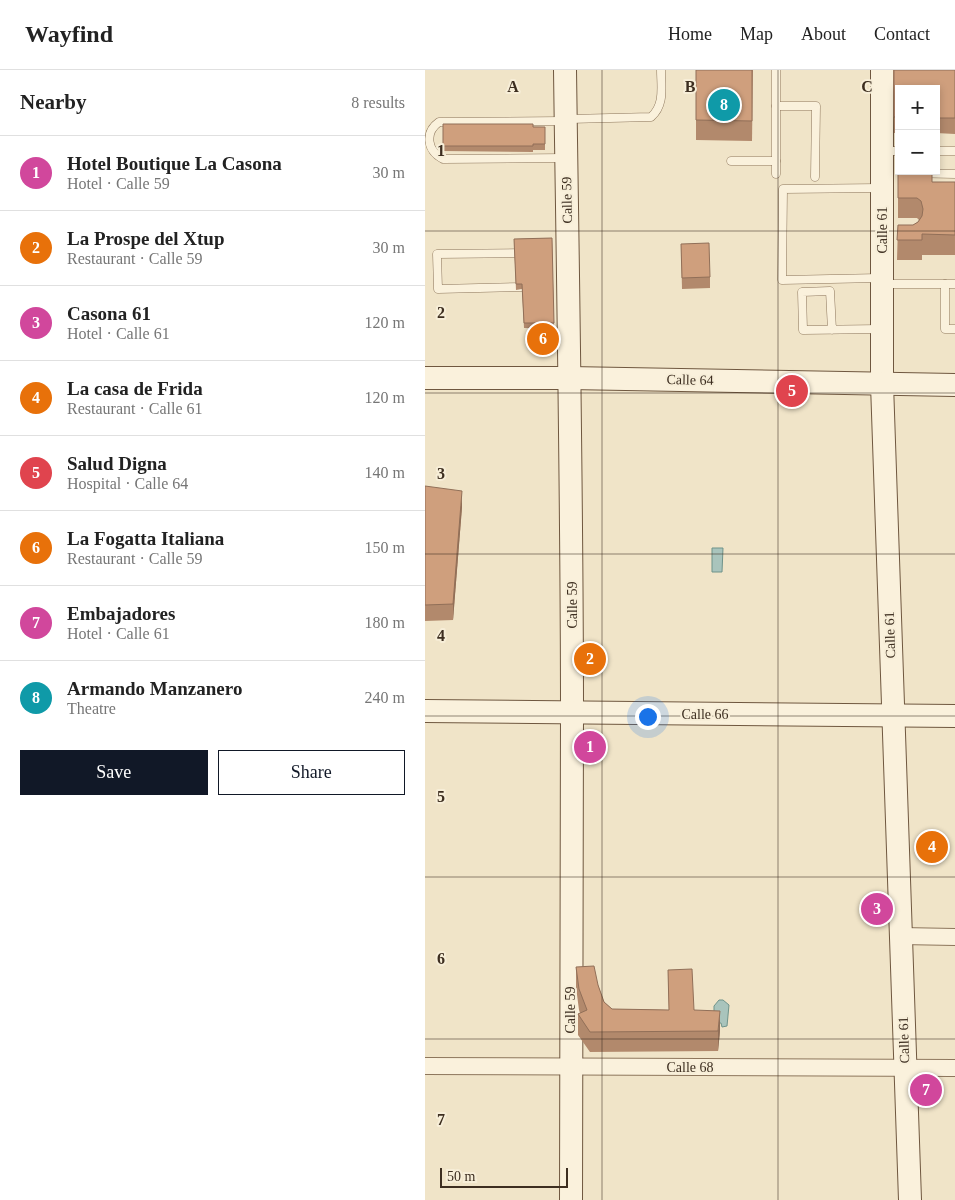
<!DOCTYPE html>
<meta charset="utf-8">
<style>
body{margin:0;font-family:Georgia,serif;background:#f6f6f6;color:#222}
.controls{position:absolute;right:15px;top:15px;display:grid;overflow:hidden;border-radius:0px;box-shadow:0 2px 8px #0003}
.controls button{width:45px;height:45px;display:grid;place-items:center;padding:0;border:0;border-bottom:1px solid #e0e0e0;background:#fff;color:#222;font:25px sans-serif}
.scale{position:absolute;left:15px;bottom:12px;width:128px;box-sizing:border-box;padding-left:5px;border:2px solid #3d2e20;border-top:0;font-size:14px;line-height:18px;white-space:nowrap;color:#3d2e20;-webkit-text-stroke:4px #f7eed8;paint-order:stroke}
.you{position:absolute;left:222px;top:646px;width:18px;height:18px;margin:-12px;border:4px solid #fff;border-radius:50%;background:#1a73e8;box-shadow:0 0 0 8px #1a73e833}
.badge{display:grid;place-items:center;width:32px;height:32px;border-radius:50%;background:#111827;color:#fff;font-size:16px;font-weight:700}
.pin{position:absolute;translate:-50% -50%;border:2px solid #fff;box-shadow:0 1px 5px #0006}
.list{margin:0;padding:0;list-style:none}
h2{display:flex;justify-content:space-between;align-items:center;height:65px;margin:0;padding:0 20px;font-size:21px}
h2 small{font-size:16px;font-weight:400;color:#767676}
.list li{display:grid;grid-template-columns:32px 1fr auto;gap:15px;align-items:center;box-sizing:border-box;height:75px;padding:0 20px;border-top:1px solid #e0e0e0}
.list b{display:block;font-size:19px;white-space:nowrap}
.list p{margin:0;font-size:16px;white-space:nowrap;color:#767676}
.list em{font-size:16px;font-style:normal;color:#767676}
.actions{display:flex;gap:10px;padding:15px 20px}
.actions a{flex:1;padding:11px 0;border:1px solid #111827;border-radius:0px;text-align:center;font-size:18px;color:#111827}
.actions .main{background:#111827;color:#fff}
.map{position:relative;flex:none;width:530px;height:1130px;overflow:hidden}
header{display:flex;align-items:center;gap:30px;box-sizing:border-box;height:70px;padding:0 25px;background:#fff;border-bottom:1px solid #e0e0e0}
header strong{font-size:24px}
nav{display:flex;gap:28px;margin-inline-start:auto;font-size:18px}
main{display:flex}
aside{flex:1;background:#fff}
.map>svg:first-child{display:block}
.water{fill:#a9c4bc;stroke:#6f938a}
.lines{fill:none;stroke-linecap:round;stroke-linejoin:round}
.lane-casing{stroke:#8d765c;stroke-width:9}
.street-casing{stroke:#8d765c;stroke-width:18}
.secondary-casing{stroke:#6f573f;stroke-width:24}
.lane{stroke:#faf1dc;stroke-width:8}
.street{stroke:#faf1dc;stroke-width:16}
.secondary{stroke:#faf1dc;stroke-width:22}
.wall{fill:#b2896c}
.shaded-wall{fill:#916f58}
.building{fill:#cf9f7d;stroke:#916f58}
.grid{fill:none;stroke:#3d2e20;stroke-width:1;stroke-opacity:0.55}
.labels{text-anchor:middle;dominant-baseline:central;stroke-width:4;stroke-linejoin:round;paint-order:stroke}
.street-label{font-size:14px;fill:#3d2e20;stroke:#f7eed8}
.grid-label{font-size:16px;text-anchor:middle;font-weight:bold;fill:#3d2e20;stroke:#f7eed8;stroke-width:4;stroke-linejoin:round;paint-order:stroke}
</style>
<header>
<strong>Wayfind</strong>
<nav><a>Home</a><a>Map</a><a>About</a><a>Contact</a></nav>
</header>
<main>
<aside>
<h2>Nearby<small>8 results</small></h2>
<ul class="list">
<li><span class="badge" style="background:#d1479c">1</span><div><b>Hotel Boutique La Casona</b><p>Hotel · Calle 59</p></div><em>30 m</em></li>
<li><span class="badge" style="background:#e8710a">2</span><div><b>La Prospe del Xtup</b><p>Restaurant · Calle 59</p></div><em>30 m</em></li>
<li><span class="badge" style="background:#d1479c">3</span><div><b>Casona 61</b><p>Hotel · Calle 61</p></div><em>120 m</em></li>
<li><span class="badge" style="background:#e8710a">4</span><div><b>La casa de Frida</b><p>Restaurant · Calle 61</p></div><em>120 m</em></li>
<li><span class="badge" style="background:#e0444e">5</span><div><b>Salud Digna</b><p>Hospital · Calle 64</p></div><em>140 m</em></li>
<li><span class="badge" style="background:#e8710a">6</span><div><b>La Fogatta Italiana</b><p>Restaurant · Calle 59</p></div><em>150 m</em></li>
<li><span class="badge" style="background:#d1479c">7</span><div><b>Embajadores</b><p>Hotel · Calle 61</p></div><em>180 m</em></li>
<li><span class="badge" style="background:#0f9aa8">8</span><div><b>Armando Manzanero</b><p>Theatre</p></div><em>240 m</em></li>
</ul>
<div class="actions"><a class="main">Save</a><a>Share</a></div>
</aside>
<div class="map">
<svg width="530" height="1130" viewBox="0 0 530 1130">
<rect width="100%" height="100%" fill="#f0e4c8"/>
<g class="water">
<polygon points="287,478 298,478 297,502 287,502"/>
<polygon points="294,930 298,930 304,935 302,956 297,957 296,953 293,953 289,943 289,936"/>
</g>
<g class="lines">
<g class="lane-casing">
<g id="lane">
<polyline points="351,36 391,36 390,107"/>
<path d="M 144,49 L 226,47 C 240,35 236,17 236,0"/>
<path d="M 138,51 L 14,52 C 0,62 1,80 18,89 L 140,88"/>
<polyline points="459,81 474,81"/>
<polyline points="511,81 530,81"/>
<polyline points="306,91 351,91"/>
<polyline points="482,101 482,103 530,104"/>
<polyline points="351,104 351,0"/>
<polyline points="454,208 357,210 358,119 455,118"/>
<polyline points="460,214 530,214"/>
<polyline points="520,214 520,259 530,259"/>
<polyline points="99,217 13,219 12,184 100,183"/>
<polyline points="407,260 405,221 377,222 378,260 455,259"/>
</g>
</g>
<g class="street-casing">
<g id="street">
<polyline points="476,866 530,867"/>
<polyline points="0,996 530,998"/>
</g>
</g>
<g class="secondary-casing">
<g id="secondary">
<path d="M 140,0 C 143,214 147,428 147,642 C 147,804 145,967 146,1130"/>
<polyline points="457,0 457,314 485,1130"/>
<polyline points="0,308 145,308 530,315"/>
<polyline points="0,641 530,646"/>
</g>
</g>
<use href="#lane" class="lane"/>
<use href="#street" class="street"/>
<use href="#secondary" class="secondary"/>
</g>
<g class="wall">
<polygon points="271,0 328,0 327,71 271,70"/>
<polygon points="468,0 530,0 530,64 511,63 511,19 474,19 474,63 469,63"/>
<polygon points="18,54 120,57 120,80 108,80 108,82 18,81"/>
<polygon points="473,94 507,112 530,112 530,185 497,185 497,190 472,190 473,155 488,155 493,152 494,150 492,148 473,148"/>
<polygon points="127,168 129,259 99,258 97,219 91,220 89,169"/>
<polygon points="256,174 285,207 285,218 257,219"/>
<polygon points="0,416 37,437 28,550 0,551"/>
<polygon points="151,897 173,915 179,932 187,939 244,940 243,900 269,940 295,961 293,981 165,982 153,965 153,944 155,943 154,940 151,917"/>
</g>
<g class="shaded-wall">
<polygon points="37,421 37,437 28,550 28,534"/>
<polygon points="295,941 295,961 293,981 293,961"/>
</g>
<g class="building">
<polygon points="271,0 327,0 327,51 271,50"/>
<polygon points="469,0 530,0 530,48 511,48 511,19 474,19 474,47 469,47"/>
<polygon points="18,54 108,54 108,57 120,57 120,74 108,74 108,76 18,76"/>
<polygon points="473,94 474,94 474,101 507,101 507,112 530,112 530,165 497,164 497,170 472,170 473,155 488,155 493,152 497,146 498,139 496,131 492,128 473,128"/>
<polygon points="127,168 129,253 99,253 97,214 91,214 89,169"/>
<polygon points="284,173 285,207 257,208 256,174"/>
<polygon points="0,416 37,421 28,534 0,535"/>
<polygon points="169,896 173,915 179,932 187,939 244,940 243,900 267,899 269,940 295,941 293,961 165,962 153,944 162,940 154,919 151,897"/>
</g>
<path class="grid" d="M 177,0 L 177,1130M 353,0 L 353,1130M 0,161 L 530,161M 0,323 L 530,323M 0,484 L 530,484M 0,646 L 530,646M 0,807 L 530,807M 0,969 L 530,969"/>
<g class="labels">
<g class="street-label">
<text transform="translate(142 130) rotate(-91)">Calle 59</text>
<text transform="translate(457 160) rotate(-90)">Calle 61</text>
<text transform="translate(265 310) rotate(1)">Calle 64</text>
<text transform="translate(147 535) rotate(-90)">Calle 59</text>
<text transform="translate(465 565) rotate(-92)">Calle 61</text>
<text x="280" y="644">Calle 66</text>
<text transform="translate(145 940) rotate(-90)">Calle 59</text>
<text transform="translate(479 970) rotate(-92)">Calle 61</text>
<text x="265" y="997">Calle 68</text>
</g>
</g>
<g class="grid-label">
<text x="88" y="22">A</text>
<text x="265" y="22">B</text>
<text x="442" y="22">C</text>
<text x="16" y="86">1</text>
<text x="16" y="248">2</text>
<text x="16" y="409">3</text>
<text x="16" y="571">4</text>
<text x="16" y="732">5</text>
<text x="16" y="894">6</text>
<text x="16" y="1055">7</text>
</g>
</svg>
<div class="controls">
<button>+</button>
<button>−</button>
</div>
<div class="scale">50 m</div>
<div class="you"></div>
<div class="pin badge" style="left:165px;top:677px;background:#d1479c">1</div>
<div class="pin badge" style="left:165px;top:589px;background:#e8710a">2</div>
<div class="pin badge" style="left:452px;top:839px;background:#d1479c">3</div>
<div class="pin badge" style="left:507px;top:777px;background:#e8710a">4</div>
<div class="pin badge" style="left:367px;top:321px;background:#e0444e">5</div>
<div class="pin badge" style="left:118px;top:269px;background:#e8710a">6</div>
<div class="pin badge" style="left:501px;top:1020px;background:#d1479c">7</div>
<div class="pin badge" style="left:299px;top:35px;background:#0f9aa8">8</div>
</div>
</main>
